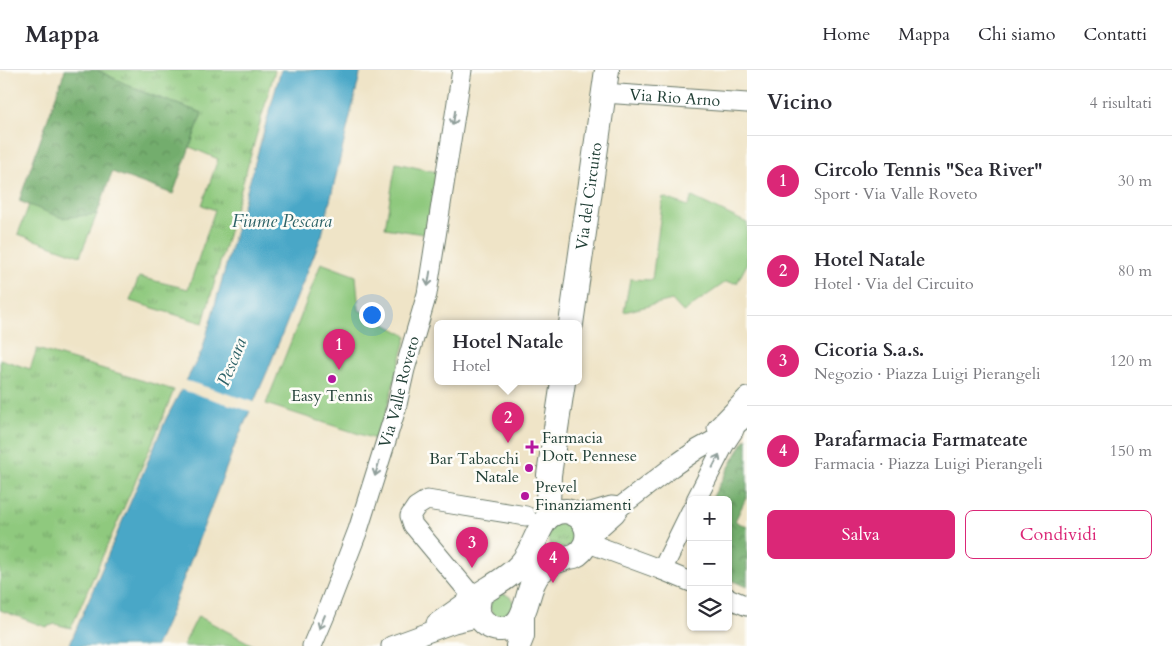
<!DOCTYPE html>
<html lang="it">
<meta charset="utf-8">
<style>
body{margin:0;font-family:Cardo,serif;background:#f2f2f3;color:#2b2b33}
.controls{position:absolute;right:15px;bottom:15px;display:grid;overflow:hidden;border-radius:8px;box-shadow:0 1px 4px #0004}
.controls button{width:45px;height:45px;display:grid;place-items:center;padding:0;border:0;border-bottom:1px solid #e1e1e2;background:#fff;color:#2b2b33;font:25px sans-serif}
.you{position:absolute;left:371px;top:244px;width:18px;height:18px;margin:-12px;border:4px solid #fff;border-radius:50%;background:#1a73e8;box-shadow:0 0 0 8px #1a73e833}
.badge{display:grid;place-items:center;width:32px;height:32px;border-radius:50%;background:#db2777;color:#fff;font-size:16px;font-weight:700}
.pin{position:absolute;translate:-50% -41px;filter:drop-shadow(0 1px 2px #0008)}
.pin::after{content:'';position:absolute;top:26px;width:18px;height:15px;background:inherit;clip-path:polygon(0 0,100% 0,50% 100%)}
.popup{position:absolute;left:434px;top:250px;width:148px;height:65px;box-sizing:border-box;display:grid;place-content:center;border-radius:8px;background:#fff;filter:drop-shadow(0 1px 4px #0005);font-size:16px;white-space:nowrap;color:#7c7c81}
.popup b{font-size:19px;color:#2b2b33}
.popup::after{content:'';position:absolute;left:50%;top:100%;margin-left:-10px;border:10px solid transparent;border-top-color:#fff}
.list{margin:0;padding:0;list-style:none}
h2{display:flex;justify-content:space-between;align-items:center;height:65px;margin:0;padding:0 20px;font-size:21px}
h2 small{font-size:16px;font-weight:400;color:#7c7c81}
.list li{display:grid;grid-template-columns:32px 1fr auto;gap:15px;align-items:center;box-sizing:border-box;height:90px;padding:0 20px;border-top:1px solid #e1e1e2}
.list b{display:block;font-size:19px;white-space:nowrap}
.list p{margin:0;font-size:16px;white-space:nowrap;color:#7c7c81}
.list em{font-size:16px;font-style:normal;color:#7c7c81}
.actions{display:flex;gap:10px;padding:15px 20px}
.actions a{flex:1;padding:11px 0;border:1px solid #db2777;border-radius:8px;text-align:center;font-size:18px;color:#db2777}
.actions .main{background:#db2777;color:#fff}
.icon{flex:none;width:28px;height:28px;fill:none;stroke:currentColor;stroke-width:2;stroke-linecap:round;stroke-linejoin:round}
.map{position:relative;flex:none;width:747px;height:576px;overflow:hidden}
header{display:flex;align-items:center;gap:30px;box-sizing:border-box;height:70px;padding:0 25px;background:#fff;border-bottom:1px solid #e1e1e2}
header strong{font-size:24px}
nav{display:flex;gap:28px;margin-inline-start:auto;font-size:18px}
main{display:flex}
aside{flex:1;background:#fff}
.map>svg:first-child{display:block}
.grass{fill:url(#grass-tufts);stroke:#578359}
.forest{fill:url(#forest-crowns);stroke:#497550}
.green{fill:#8fc97e;stroke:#578359}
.water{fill:#48a7c7;stroke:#34727e}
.pier{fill:#efe4c7}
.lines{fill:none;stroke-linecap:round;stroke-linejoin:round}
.minor-casing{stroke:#687767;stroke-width:21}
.major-casing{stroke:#687767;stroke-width:26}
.minor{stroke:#fff;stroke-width:19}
.major{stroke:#fff;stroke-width:24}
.oneway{stroke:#8f9e9a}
.poi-dot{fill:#b5179e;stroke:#fdfcf7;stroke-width:2}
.labels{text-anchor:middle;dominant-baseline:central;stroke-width:5;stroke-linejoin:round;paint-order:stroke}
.street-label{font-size:16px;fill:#1f3d34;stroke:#fdfcf7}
.poi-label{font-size:16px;fill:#1f3d34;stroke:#fdfcf7;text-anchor:start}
.water-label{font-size:18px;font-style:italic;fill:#2d6267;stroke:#fdfcf7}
</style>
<header>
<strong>Mappa</strong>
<nav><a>Home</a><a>Mappa</a><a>Chi siamo</a><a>Contatti</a></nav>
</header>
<main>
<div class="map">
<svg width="747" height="576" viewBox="0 0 747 576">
<defs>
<pattern id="grass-tufts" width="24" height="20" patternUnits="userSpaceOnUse" patternTransform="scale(1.25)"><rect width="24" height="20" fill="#8fc97e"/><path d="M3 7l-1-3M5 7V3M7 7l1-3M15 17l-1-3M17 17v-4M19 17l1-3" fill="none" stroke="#74a468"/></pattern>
<pattern id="forest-crowns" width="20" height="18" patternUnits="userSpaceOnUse" patternTransform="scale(1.25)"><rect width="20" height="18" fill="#73ad6d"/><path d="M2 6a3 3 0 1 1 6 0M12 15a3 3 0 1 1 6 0" fill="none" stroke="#5e8e5a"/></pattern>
</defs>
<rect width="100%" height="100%" fill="#fdfcf7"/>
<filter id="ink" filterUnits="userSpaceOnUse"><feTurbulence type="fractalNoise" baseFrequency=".02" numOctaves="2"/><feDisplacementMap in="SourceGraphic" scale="10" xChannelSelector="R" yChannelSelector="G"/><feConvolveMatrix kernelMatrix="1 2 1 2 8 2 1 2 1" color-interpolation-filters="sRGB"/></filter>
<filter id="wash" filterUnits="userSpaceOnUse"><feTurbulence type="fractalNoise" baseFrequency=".0096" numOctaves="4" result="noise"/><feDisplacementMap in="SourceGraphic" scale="20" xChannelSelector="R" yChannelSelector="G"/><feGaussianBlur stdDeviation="1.12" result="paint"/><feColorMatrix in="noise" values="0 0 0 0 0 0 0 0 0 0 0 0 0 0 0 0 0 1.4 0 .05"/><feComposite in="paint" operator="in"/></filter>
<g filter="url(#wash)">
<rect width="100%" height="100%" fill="#efe4c7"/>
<g class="grass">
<polygon points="97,0 275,0 203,253 130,231 139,207 188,219 215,140 202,135 218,89 190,77 202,43 140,21"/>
<polygon points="37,279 174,320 154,369 71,558 55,554 46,557 0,540 0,289 30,299"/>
<polygon points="552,452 576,453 577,474 558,480 553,477 547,468"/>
</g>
<g class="forest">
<polygon points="65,0 97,0 140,21 202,43 173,124 112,102 97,144 62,148 19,131"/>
<polygon points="747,368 747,426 735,451 747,457 747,517 728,509 728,430 711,430 742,374"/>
</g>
<g class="green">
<polygon points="396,93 441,103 430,165 385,158"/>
<polygon points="663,127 688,136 692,127 747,153 747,194 737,213 726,212 683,242 672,230 624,242 630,209 652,210"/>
<polygon points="29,135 62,148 97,144 80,186 18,164"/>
<polygon points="321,193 356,206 359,240 407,266 378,370 266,334 299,251"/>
<circle cx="502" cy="536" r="12"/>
<polygon points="198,546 255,576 183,576"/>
</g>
<polygon class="water" points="281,0 361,0 322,165 267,302 235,375 167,552 156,576 69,576 166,349 202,281"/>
<polygon class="pier" points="184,310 257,333 253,342 179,319"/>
</g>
<g filter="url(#ink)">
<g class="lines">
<g class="minor-casing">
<g id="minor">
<path id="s1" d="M 604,23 L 747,33"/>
<polyline points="717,358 747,327"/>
<polyline points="696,430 724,375 734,360"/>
<polyline points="574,443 591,442 611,436 620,437"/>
<polyline points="588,468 615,444 620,437 672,397 698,379 725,364 747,346"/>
<polyline points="586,472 662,500 691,512"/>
<polyline points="662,500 691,441"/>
<polyline points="473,527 413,455 410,446 416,437 427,430 526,446"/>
<polyline points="728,528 747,536"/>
<polyline points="436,553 473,527 480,524"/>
<path id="s2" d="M 312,576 L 326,543 L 358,460 L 396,339 L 405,299 L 427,224 L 462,0"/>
<polyline points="391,576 454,553 481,547"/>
</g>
</g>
<g class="major-casing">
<g id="major">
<path id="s3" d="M 571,254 L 607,0"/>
<path d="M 566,441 C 575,443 583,447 586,457 C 590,468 585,481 574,486 C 570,487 567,487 563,489 C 555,491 546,496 540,502 C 523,518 531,561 499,559 C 491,558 484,554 480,547 C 476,540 478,532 480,524 C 494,515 510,507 521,494 C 533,482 539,452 551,445 C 556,442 561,441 566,441 Z"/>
<polyline points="551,445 548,434 549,405 563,312"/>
<polyline points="518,576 522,566 522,548"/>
</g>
</g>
<use href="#minor" class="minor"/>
<use href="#major" class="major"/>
</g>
<defs><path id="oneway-shaft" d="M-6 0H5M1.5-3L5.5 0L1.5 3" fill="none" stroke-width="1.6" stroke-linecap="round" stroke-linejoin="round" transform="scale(1.25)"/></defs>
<g class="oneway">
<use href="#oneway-shaft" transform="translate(454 48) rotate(99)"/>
<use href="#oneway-shaft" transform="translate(429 209) rotate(99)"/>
<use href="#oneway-shaft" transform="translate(716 391) rotate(-63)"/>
<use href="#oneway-shaft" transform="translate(377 399) rotate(107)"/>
<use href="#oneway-shaft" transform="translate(322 552) rotate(113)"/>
</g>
</g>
<g class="poi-dot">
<circle cx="332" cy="309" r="5"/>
<path d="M529.5 369.5h5v5h5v5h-5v5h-5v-5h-5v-5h5z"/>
<circle cx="529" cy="398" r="5"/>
<circle cx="525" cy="426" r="5"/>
</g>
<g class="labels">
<g class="street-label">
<text stroke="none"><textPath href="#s1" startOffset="71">Via Rio Arno</textPath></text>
<text stroke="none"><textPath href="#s3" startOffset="129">Via del Circuito</textPath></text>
<text stroke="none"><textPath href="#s2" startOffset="269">Via Valle Roveto</textPath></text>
</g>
<g class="poi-label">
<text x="332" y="326" text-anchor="middle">Easy Tennis</text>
<text x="542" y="368">Farmacia<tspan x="542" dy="18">Dott. Pennese</tspan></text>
<text x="519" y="389" text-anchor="end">Bar Tabacchi<tspan x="519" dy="18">Natale</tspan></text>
<text x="535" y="417">Prevel<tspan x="535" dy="18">Finanziamenti</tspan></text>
</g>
<g class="water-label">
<text x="282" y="151">Fiume Pescara</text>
<text transform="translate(232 292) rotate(-68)">Pescara</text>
</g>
</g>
</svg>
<div class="controls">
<button>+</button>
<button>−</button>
<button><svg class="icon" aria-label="layers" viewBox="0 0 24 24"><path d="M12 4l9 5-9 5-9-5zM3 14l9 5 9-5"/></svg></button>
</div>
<div class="you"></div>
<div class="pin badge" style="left:339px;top:300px">1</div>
<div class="pin badge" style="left:508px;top:373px">2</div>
<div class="popup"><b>Hotel Natale</b>Hotel</div>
<div class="pin badge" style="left:472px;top:498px">3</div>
<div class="pin badge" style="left:553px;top:513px">4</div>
</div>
<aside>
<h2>Vicino<small>4 risultati</small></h2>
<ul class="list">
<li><span class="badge">1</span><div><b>Circolo Tennis &quot;Sea River&quot;</b><p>Sport · Via Valle Roveto</p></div><em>30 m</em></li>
<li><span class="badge">2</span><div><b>Hotel Natale</b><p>Hotel · Via del Circuito</p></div><em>80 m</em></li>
<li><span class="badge">3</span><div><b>Cicoria S.a.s.</b><p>Negozio · Piazza Luigi Pierangeli</p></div><em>120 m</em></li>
<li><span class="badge">4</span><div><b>Parafarmacia Farmateate</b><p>Farmacia · Piazza Luigi Pierangeli</p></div><em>150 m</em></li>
</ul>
<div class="actions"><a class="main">Salva</a><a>Condividi</a></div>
</aside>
</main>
